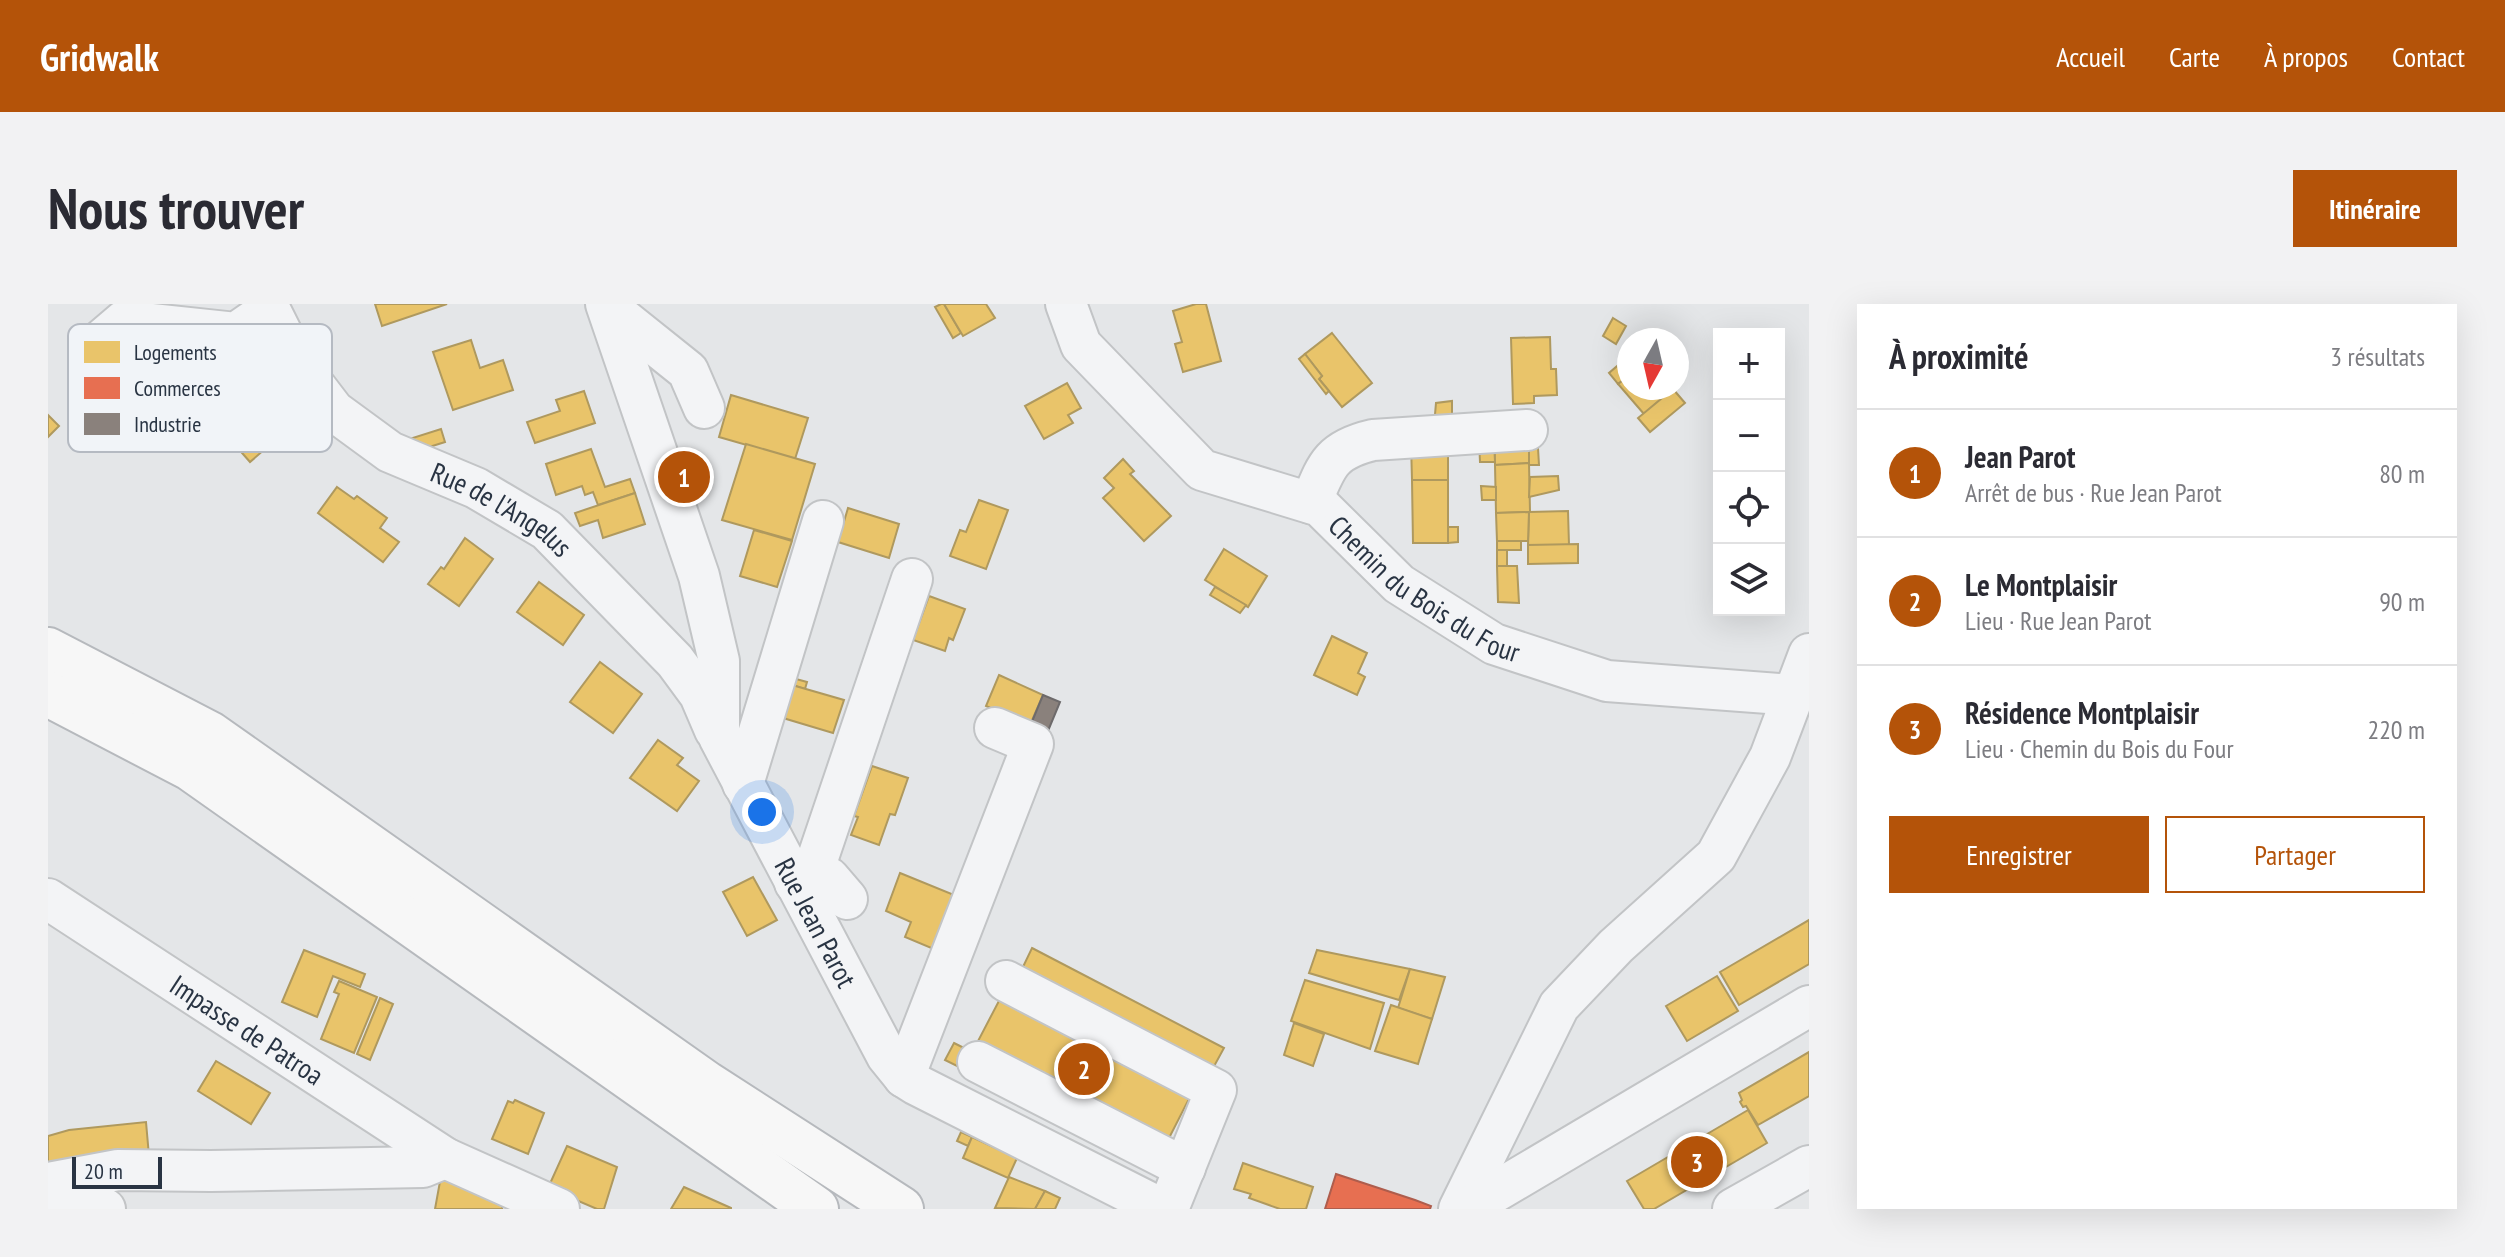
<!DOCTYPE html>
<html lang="fr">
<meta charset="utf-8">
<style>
body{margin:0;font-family:"PT Sans Narrow",sans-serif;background:#f2f2f3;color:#2b2b33}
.controls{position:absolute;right:24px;top:24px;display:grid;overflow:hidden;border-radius:0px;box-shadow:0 8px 32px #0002}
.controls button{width:72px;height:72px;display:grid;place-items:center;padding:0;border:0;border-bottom:2px solid #e1e1e2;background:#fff;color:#2b2b33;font:40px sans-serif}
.compass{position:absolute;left:1569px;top:24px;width:72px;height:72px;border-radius:50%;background:#fff;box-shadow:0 8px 32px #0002;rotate:188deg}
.scale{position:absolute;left:24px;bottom:20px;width:90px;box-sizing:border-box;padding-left:8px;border:4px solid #293443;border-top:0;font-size:22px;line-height:28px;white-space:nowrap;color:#293443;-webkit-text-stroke:6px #f1f4f8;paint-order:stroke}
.you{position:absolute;left:714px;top:508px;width:28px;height:28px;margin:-20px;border:6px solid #fff;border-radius:50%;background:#1a73e8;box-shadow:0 0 0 12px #1a73e833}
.badge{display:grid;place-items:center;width:52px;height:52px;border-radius:50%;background:#b45309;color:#fff;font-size:26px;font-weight:700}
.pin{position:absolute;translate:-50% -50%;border:4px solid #fff;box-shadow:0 2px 8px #0006}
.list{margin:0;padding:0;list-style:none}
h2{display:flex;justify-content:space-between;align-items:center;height:104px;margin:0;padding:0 32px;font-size:34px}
h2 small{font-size:26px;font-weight:400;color:#7c7c81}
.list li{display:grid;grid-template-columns:52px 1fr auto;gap:24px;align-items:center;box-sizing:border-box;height:128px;padding:0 32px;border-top:2px solid #e1e1e2}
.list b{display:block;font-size:30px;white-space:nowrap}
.list p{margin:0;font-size:26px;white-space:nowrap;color:#7c7c81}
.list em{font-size:26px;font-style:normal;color:#7c7c81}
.actions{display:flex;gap:16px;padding:24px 32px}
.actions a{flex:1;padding:18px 0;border:2px solid #b45309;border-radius:0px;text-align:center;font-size:28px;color:#b45309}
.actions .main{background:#b45309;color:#fff}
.icon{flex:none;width:44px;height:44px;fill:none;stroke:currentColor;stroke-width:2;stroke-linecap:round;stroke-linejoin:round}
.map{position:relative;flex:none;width:1761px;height:905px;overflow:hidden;border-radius:0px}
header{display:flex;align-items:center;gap:48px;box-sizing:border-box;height:112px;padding:0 40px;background:#b45309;color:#fff}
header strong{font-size:38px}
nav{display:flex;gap:44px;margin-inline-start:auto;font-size:28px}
.intro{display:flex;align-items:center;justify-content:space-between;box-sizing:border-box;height:192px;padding:0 48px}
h1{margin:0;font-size:56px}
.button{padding:20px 36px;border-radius:0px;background:#b45309;color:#fff;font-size:28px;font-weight:700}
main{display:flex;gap:48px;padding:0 48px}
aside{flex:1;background:#fff;border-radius:0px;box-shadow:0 8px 32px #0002}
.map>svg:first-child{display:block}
.homes{fill:#e9c46a;stroke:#af995e;stroke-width:2}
.shops{fill:#e76f51;stroke:#ae5d4d;stroke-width:2}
.industry{fill:#8a817c;stroke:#6d6a6b;stroke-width:2}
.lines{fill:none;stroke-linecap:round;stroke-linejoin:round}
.minor-casing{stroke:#c2c4c6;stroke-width:44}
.highway-casing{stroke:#b6b9bd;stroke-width:48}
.minor{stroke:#f3f4f6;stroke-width:40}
.highway{stroke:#f7f7f7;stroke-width:44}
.labels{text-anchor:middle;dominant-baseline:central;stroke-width:8;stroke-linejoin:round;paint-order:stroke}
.street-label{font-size:28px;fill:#293443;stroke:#f1f4f8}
.key{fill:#f1f4f8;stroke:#b5bac2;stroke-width:2}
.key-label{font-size:22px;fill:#293443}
</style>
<header>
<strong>Gridwalk</strong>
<nav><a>Accueil</a><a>Carte</a><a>À propos</a><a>Contact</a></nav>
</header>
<div class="intro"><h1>Nous trouver</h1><a class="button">Itinéraire</a></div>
<main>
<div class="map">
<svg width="1761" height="905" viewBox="0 0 1761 905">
<rect width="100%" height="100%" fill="#e4e6e8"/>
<g class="homes">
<polygon points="327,0 399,0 334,22"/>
<polygon points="893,0 896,0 913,29 905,34 887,3"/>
<polygon points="896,0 938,0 947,14 915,32"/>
<polygon points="1148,0 1158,0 1173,57 1135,68 1127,40 1134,38 1125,7"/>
<polygon points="1565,14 1578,22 1568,40 1555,32"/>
<polygon points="1284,29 1324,79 1294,103 1271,75 1274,72 1257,50"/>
<polygon points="1502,33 1503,65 1508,65 1509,91 1486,92 1486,99 1465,100 1463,34"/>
<polygon points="423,36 432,64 455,56 465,86 405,106 385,48"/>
<polygon points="1257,50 1274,72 1271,75 1281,87 1278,90 1251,55"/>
<polygon points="1581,52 1581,72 1570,80 1561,69"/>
<polygon points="1581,72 1581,84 1625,85 1596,110 1570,80"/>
<polygon points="1019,79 1033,104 1020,111 1025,119 996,135 977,102"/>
<polygon points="1625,85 1637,99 1602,128 1590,114"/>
<polygon points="536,87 547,119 487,139 479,118 512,107 508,96"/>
<polygon points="683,91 760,114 747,155 671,133"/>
<polygon points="196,92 231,133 202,158 167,118"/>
<polygon points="1404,97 1404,121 1386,122 1388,99"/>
<polygon points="0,111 11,122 0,133"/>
<polygon points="393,125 397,138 375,145 355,137"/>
<polygon points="1446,135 1481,144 1481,159 1447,161"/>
<polygon points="1446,135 1447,158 1432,158 1431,136"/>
<polygon points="1400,137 1400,176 1364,176 1363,139"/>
<polygon points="698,140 767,160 744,236 674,216"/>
<polygon points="1481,144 1490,144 1491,161 1481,161"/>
<polygon points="543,145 557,183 582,175 587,189 550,201 545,188 537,191 534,182 508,191 498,160"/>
<polygon points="1075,155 1086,167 1082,170 1123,212 1096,237 1055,194 1066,184 1056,174"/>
<polygon points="1481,159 1482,208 1448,209 1447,161"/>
<polygon points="1510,172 1511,186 1481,193 1482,173"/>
<polygon points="1364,176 1400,176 1400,239 1365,239"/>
<polygon points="1433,182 1448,183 1448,196 1434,196"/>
<polygon points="289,183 306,195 309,192 339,214 332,224 351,238 335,258 270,209"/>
<polygon points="587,189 597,220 555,234 550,216 532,222 527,209"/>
<polygon points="931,196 960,206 938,265 902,252 912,226 918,228"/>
<polygon points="800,204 851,220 841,254 790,238"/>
<polygon points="1520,207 1521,241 1480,241 1481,208"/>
<polygon points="1481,208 1480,237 1449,237 1448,209"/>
<polygon points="1400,223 1410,223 1410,238 1400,239"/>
<polygon points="706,226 744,237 729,283 692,272"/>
<polygon points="417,234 445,255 411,302 380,280 393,263 396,265"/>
<rect x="1449" y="237" width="24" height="9"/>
<polygon points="1530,240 1530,259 1480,260 1480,241"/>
<polygon points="1176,245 1219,272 1200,303 1157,276"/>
<rect x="1449" y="246" width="10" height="16"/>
<polygon points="1449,262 1469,262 1471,299 1450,298"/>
<polygon points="491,278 536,311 515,341 469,308"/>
<polygon points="1167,283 1198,301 1192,309 1162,291"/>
<polygon points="881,292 917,305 905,336 901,334 897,347 865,336"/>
<polygon points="1284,332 1319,349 1310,369 1317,373 1309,391 1266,371"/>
<polygon points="552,358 594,390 565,429 522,398"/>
<polygon points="951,371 995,391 982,421 938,402"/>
<polygon points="737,372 759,378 757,385 744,381"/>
<polygon points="744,381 796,396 785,429 735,414"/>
<polygon points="610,436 635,454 629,461 651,477 629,507 582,474"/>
<polygon points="824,462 860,474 847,511 842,510 831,541 803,531 810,513 806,512"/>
<polygon points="852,569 911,593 888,646 857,633 863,618 838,607"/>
<polygon points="705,573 729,616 699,632 675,588"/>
<polygon points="1761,616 1761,660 1691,701 1672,668"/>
<polygon points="984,644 1176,744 1164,766 973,667"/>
<polygon points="256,646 317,670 312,683 285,672 269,713 234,698"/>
<polygon points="1269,646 1362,665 1351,696 1261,669"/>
<polygon points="1362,665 1397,673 1384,715 1350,704"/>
<polygon points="1669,672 1690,707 1639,737 1618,702"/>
<polygon points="1257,676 1336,699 1322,745 1243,717"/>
<polygon points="291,677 329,693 306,749 273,735 291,690 286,688"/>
<polygon points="953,693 1143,791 1119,838 929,739"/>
<polygon points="332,694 345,700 322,756 309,750"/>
<polygon points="1343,701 1384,715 1370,760 1327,747"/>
<polygon points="1246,719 1276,730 1265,762 1236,751"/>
<polygon points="906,739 922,747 913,764 897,756"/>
<polygon points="1761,748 1761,792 1710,821 1698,802 1695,803 1692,798 1694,796 1691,789"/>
<polygon points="168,757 222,789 203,820 150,787"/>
<polygon points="467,796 496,809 480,850 444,835 460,797 465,799"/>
<polygon points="1700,806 1719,839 1606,905 1596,905 1579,877"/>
<polygon points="98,818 101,852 0,863 0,832 21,826"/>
<polygon points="913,828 924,833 920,842 909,837"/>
<polygon points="924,833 969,854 960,874 915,854"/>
<polygon points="519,842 569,863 556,905 549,905 500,884"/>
<polygon points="1195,859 1265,883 1258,905 1232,905 1201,894 1203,890 1186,885"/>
<polygon points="393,872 456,893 454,905 387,905"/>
<polygon points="961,873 997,887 987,905 947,904"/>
<polygon points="636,883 683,904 683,905 623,905"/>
<polygon points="997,887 1012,894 1007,905 987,905"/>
</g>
<polygon class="shops" points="1288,870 1367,896 1383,902 1382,905 1277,905"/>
<polygon class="industry" points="995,391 1012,398 1000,427 983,420"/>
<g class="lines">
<g class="minor-casing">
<g id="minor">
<path id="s1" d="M 219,0 L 247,56 L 286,107 L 342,148 L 428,184 L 499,226 L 627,357 L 652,391 L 667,426"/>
<path id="s2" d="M 558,0 L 651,272 L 671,357 L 671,433 L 839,752 L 856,773 L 867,780 L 1114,905"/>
<path id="s3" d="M 1018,0 L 1033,41 L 1154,166 L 1272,202 L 1351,280 L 1446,340 L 1559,377 L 1746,391"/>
<polyline points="560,3 640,67 656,104"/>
<polyline points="42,46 76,17 188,29 221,6"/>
<path d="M 1263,199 C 1278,162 1282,146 1325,136 L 1479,126"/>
<polyline points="695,480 775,217"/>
<polyline points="762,577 864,275"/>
<polyline points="747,579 781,574 799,595"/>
<path id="s4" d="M 0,595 L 397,854 L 511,905"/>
<polyline points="958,677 1168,786 1120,905"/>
<polyline points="930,758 1137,864"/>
<polyline points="856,773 985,440 947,424"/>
<polyline points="0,879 70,866 163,867 375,863 397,854"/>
<polyline points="0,894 57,905"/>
<polyline points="1411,905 1511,702 1568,642 1668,552 1722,453 1761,350"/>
<polyline points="1418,905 1761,702"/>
<polyline points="1685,905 1761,862"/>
</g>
</g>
<g class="highway-casing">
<g id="highway">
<polyline points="0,346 162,430 659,780 853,905"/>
<polyline points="0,390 142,464 768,905"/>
</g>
</g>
<use href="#minor" class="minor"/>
<use href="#highway" class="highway"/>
</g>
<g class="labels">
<g class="street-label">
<text stroke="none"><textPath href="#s1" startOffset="322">Rue de l'Angelus</textPath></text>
<text stroke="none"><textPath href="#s3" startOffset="476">Chemin du Bois du Four</textPath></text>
<text stroke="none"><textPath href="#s2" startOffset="660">Rue Jean Parot</textPath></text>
<text stroke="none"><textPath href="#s4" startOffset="238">Impasse de Patroa</textPath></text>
</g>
</g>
<rect x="20" y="20" width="264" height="128" rx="12" class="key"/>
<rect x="36" y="37" width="36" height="22" fill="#e9c46a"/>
<rect x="36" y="73" width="36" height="22" fill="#e76f51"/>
<rect x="36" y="109" width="36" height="22" fill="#8a817c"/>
<g class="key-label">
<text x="86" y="56">Logements</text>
<text x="86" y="92">Commerces</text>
<text x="86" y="128">Industrie</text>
</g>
</svg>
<div class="controls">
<button>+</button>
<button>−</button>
<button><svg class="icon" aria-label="locate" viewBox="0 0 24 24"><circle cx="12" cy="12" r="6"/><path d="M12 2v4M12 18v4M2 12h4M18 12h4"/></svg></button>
<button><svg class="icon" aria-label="layers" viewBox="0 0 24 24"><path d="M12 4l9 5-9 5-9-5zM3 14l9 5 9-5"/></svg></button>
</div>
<svg class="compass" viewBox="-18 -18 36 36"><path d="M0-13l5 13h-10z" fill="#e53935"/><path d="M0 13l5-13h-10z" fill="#7c7c81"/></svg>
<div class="scale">20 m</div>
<div class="you"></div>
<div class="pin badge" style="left:636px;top:173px">1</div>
<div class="pin badge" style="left:1036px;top:765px">2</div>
<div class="pin badge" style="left:1649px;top:858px">3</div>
</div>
<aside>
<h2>À proximité<small>3 résultats</small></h2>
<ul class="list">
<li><span class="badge">1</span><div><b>Jean Parot</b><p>Arrêt de bus · Rue Jean Parot</p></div><em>80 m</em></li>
<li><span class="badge">2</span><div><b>Le Montplaisir</b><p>Lieu · Rue Jean Parot</p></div><em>90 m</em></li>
<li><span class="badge">3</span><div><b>Résidence Montplaisir</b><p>Lieu · Chemin du Bois du Four</p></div><em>220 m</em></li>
</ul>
<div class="actions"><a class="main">Enregistrer</a><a>Partager</a></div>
</aside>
</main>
